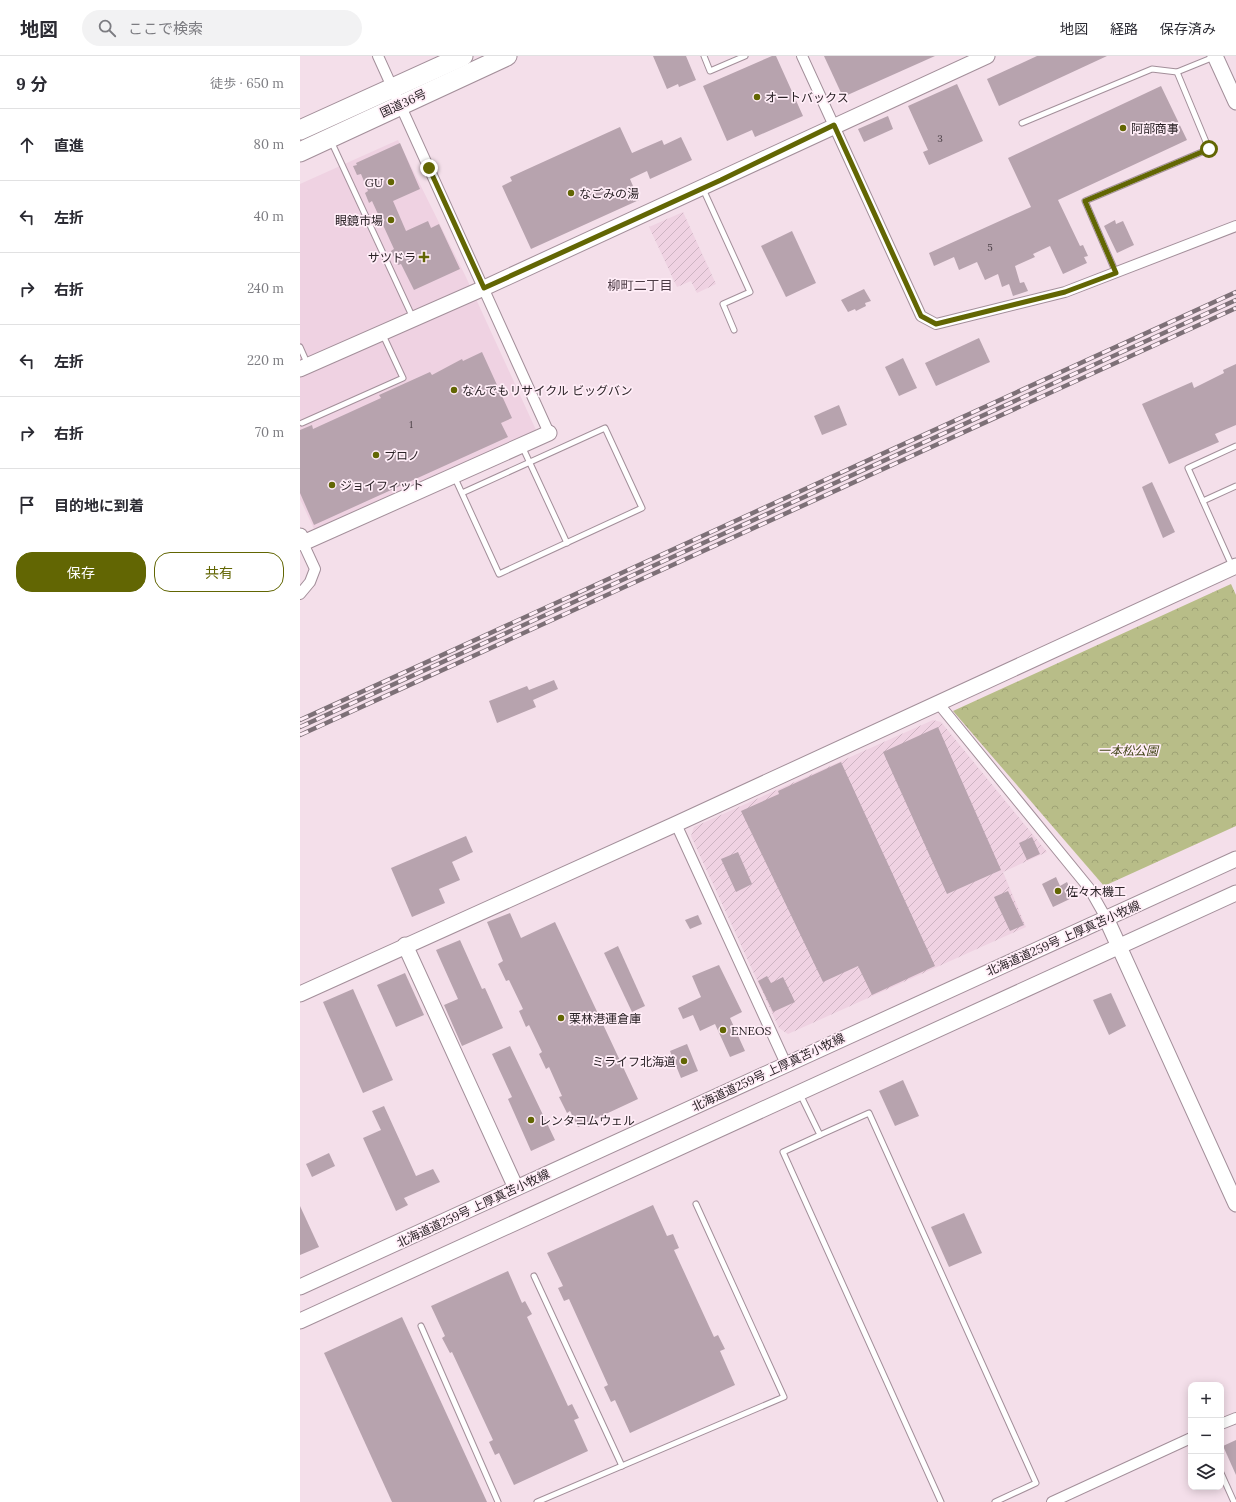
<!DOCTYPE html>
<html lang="ja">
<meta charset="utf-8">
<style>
body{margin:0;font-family:Lora,"Noto Sans JP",serif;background:#f2f2f3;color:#2b2b33}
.controls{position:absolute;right:12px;bottom:12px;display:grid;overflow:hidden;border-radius:8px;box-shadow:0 2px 10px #0003}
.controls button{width:36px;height:36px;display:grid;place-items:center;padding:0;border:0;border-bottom:1px solid #e1e1e2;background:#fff;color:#2b2b33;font:20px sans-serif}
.stop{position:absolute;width:12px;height:12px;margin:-9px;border:3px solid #626603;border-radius:50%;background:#fff}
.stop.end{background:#626603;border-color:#fff;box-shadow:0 1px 4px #0008}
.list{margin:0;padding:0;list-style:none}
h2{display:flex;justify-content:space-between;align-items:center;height:52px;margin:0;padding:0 16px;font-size:17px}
h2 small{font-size:13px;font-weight:400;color:#7c7c81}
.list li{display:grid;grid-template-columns:26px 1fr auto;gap:12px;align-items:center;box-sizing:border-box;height:72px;padding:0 16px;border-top:1px solid #e1e1e2}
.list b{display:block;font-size:15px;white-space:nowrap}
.list em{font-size:13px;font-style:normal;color:#7c7c81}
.actions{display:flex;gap:8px;padding:12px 16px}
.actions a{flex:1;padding:9px 0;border:1px solid #626603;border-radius:16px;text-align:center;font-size:14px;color:#626603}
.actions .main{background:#626603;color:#fff}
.icon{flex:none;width:22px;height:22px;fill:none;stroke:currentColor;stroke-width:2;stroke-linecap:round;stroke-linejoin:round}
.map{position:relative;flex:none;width:936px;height:1446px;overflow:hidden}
header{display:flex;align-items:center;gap:24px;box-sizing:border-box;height:56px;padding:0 20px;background:#fff;border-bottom:1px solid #e1e1e2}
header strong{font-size:19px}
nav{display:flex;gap:22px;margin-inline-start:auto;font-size:14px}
.search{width:280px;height:36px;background:#f2f2f3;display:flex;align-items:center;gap:10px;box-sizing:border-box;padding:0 14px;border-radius:22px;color:#7c7c81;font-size:15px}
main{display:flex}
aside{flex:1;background:#fff}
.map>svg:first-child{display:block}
.built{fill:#efd2e2}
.industrial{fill:url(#industrial-furrows)}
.park{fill:url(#park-crowns)}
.building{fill:#b7a3ae}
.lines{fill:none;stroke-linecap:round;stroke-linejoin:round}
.lane-casing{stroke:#a38f9a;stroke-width:7}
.street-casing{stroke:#a38f9a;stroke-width:12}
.secondary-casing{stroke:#a38f9a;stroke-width:17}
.highway-casing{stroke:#a38f9a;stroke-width:21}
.lane{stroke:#fff;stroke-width:5}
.street{stroke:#fff;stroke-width:10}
.secondary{stroke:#fff;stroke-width:15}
.highway{stroke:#fff;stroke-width:19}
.rail-casing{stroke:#7d7077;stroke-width:4.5}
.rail{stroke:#ffedf7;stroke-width:3;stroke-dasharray:9;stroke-linecap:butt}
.route{stroke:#626603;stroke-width:5}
.poi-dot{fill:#626603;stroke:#ffedf7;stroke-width:1.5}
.labels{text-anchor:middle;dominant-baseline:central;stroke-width:3.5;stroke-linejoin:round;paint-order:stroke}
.number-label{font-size:10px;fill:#4d4248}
.poi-label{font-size:12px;fill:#2a2226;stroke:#ffedf7;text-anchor:start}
.street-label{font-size:12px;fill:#2a2226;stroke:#ffedf7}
.park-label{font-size:12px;font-style:italic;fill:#414416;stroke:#ffedf7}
.neighbourhood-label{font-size:13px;fill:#4c3b45;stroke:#ffedf7}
</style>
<header>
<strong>地図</strong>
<div class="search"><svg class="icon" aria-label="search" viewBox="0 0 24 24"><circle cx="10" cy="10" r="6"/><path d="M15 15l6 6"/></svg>ここで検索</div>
<nav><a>地図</a><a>経路</a><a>保存済み</a></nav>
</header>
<main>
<aside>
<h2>9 分<small>徒歩 · 650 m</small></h2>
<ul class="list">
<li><svg class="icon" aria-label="ahead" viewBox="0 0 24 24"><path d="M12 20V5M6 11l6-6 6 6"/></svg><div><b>直進</b></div><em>80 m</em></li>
<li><svg class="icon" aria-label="left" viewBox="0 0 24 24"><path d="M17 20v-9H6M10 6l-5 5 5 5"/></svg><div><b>左折</b></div><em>40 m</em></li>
<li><svg class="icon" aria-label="right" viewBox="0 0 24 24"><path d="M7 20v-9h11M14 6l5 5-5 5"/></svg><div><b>右折</b></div><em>240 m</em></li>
<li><svg class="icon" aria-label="left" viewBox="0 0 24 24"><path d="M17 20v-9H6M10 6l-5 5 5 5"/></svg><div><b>左折</b></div><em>220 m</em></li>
<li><svg class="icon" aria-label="right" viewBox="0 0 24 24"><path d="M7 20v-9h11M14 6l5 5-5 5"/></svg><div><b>右折</b></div><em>70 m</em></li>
<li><svg class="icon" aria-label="arrive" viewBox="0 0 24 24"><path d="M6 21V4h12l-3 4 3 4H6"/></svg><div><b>目的地に到着</b></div></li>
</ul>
<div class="actions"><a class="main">保存</a><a>共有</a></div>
</aside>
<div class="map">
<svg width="936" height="1446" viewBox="0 0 936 1446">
<defs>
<pattern id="industrial-furrows" width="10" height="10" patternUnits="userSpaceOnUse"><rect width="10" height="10" fill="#efd2e2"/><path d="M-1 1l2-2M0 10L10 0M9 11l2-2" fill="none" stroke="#cdb4c2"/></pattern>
<pattern id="park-crowns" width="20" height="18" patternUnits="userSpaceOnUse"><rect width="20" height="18" fill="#b8bd88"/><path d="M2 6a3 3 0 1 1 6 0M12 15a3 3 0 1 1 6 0" fill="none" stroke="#9ea275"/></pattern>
</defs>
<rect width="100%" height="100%" fill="#f4dfea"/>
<polygon class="built" points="98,84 165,219 236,374 14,473 0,443 0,128"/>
<g class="industrial">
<polygon points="383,156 416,228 397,237 391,225 377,231 349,171"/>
<polygon points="633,664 641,666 747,796 703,816 726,871 488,978 479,972 391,780 394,771"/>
</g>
<polygon class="park" points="931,528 936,539 936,770 804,830 653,655"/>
<g class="building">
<polygon points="353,0 386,0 396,24 379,31 378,28 367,33"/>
<polygon points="472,0 476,0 503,60 455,81 452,74 427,85 403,30"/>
<polygon points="524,0 635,0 543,41"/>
<polygon points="737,0 807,0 699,50 687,23"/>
<polygon points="657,28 683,85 629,109 623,96 628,94 608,50"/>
<polygon points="861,30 887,84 758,144 780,190 783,189 788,200 784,201 787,207 763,218 750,190 733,198 735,201 715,210 720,227 724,226 728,235 713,240 709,228 702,231 698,218 685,224 677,206 659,214 654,201 634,210 629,197 731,151 708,102"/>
<polygon points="588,60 593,73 564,86 558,73"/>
<polygon points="320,71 332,97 362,84 364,89 381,81 392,104 350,123 347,115 330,123 339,144 231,193 202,130 212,125 210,121"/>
<polygon points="100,87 120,133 93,145 106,175 128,165 131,172 139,168 160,213 114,234 101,208 98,209 91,195 94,193 72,145 69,147 65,137 68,135 61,118 57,119 53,110 57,109 56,107"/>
<polygon points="815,164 816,168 823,165 834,189 817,197 804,170"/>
<polygon points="492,175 516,227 486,241 461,190"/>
<polygon points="564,233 571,245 565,247 566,250 556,255 555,253 548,256 541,244"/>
<polygon points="679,282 690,306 636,330 625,307"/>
<polygon points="182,296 212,362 201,367 208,381 14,469 0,437 0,374 12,369 13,373 81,342 79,339 130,316 132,319 162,303 163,305"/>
<polygon points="603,302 617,332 599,340 585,311"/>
<polygon points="936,308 936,369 915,378 919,386 869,408 842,348 892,326 894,332 924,317 923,314"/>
<polygon points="539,349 547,369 522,379 514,360"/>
<polygon points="852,426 875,476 863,482 842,431"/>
<polygon points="254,624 258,633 233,644 236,651 197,667 189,645 227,630 229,634"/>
<polygon points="638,671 701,814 647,838 583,696"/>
<polygon points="541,706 635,910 572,939 558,910 523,926 441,755 479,738 478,735"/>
<polygon points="166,780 173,796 152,806 160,824 139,833 145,847 112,861 91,812"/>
<polygon points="732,781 740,798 727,804 719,787"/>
<polygon points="438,796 452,828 436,836 421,803"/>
<polygon points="756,821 760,830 767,826 774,841 753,851 742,828"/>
<polygon points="708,835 724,869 710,875 694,841"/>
<polygon points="210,857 221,882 255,866 338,1043 278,1071 270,1055 267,1057 259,1041 262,1040 249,1011 246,1013 239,998 242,996 229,969 226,971 219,955 223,953 209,924 206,925 198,908 203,905 187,866"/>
<polygon points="398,859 402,868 390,873 385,864"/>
<polygon points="160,884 182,933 185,932 203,972 162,990 144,949 158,943 136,894"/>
<polygon points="318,890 345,950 332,956 304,897"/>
<polygon points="419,909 442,956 430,962 445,995 430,1001 415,968 400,975 393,959 383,963 378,952 401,941 392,920"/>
<polygon points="105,917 124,959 96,971 77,929"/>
<polygon points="467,920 471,927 483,921 495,946 473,956 458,925"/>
<polygon points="53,933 93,1024 63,1037 23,946"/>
<polygon points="811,937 826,970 809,979 793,944"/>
<polygon points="387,988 398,1015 381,1022 370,995"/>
<polygon points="210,990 255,1084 231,1095 208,1043 212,1041 192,998"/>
<polygon points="603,1024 619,1060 595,1070 579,1035"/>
<polygon points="84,1050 116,1120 133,1113 140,1126 104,1142 108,1149 96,1155 63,1082 81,1074 72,1055"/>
<polygon points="29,1097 35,1110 12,1121 6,1108"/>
<polygon points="353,1149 367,1180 373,1178 379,1192 374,1194 414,1281 418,1279 425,1293 420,1295 435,1329 330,1377 315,1344 311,1346 304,1331 308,1329 269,1243 264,1245 258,1232 263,1230 247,1197"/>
<polygon points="0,1150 19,1191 0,1199"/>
<polygon points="664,1157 682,1197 649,1211 631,1171"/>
<polygon points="208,1215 222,1247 225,1245 232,1258 227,1261 268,1350 272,1348 279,1362 274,1364 288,1395 214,1429 199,1397 195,1399 189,1386 193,1384 152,1296 150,1297 142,1282 145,1280 131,1250"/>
<polygon points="102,1261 187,1446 92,1446 24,1297"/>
<polygon points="936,1384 936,1419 923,1390"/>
</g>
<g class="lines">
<g class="lane-casing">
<g id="lane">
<polyline points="404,0 410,15 445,0"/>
<polyline points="722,67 852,13 877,16 914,1"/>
<polyline points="31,85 113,262"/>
<polyline points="403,133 450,236 423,248 434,274"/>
<polyline points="816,217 785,145 909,93 877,16"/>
<polyline points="0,291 8,309"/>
<polyline points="2,367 103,322 83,279"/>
<polyline points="222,390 267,487"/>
<polyline points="154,420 199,518 342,452 305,372 162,437"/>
<polyline points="903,445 936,430"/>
<polyline points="932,510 888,412 936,390"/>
<polyline points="500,1038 520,1079 483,1096 641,1446"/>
<polyline points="520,1079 569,1057 736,1427 695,1446"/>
<polyline points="234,1220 322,1410"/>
<polyline points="121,1270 198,1446"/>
<polyline points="921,1417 934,1446"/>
<polyline points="237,1446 484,1341 396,1148"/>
</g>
</g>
<g class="street-casing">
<g id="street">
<polyline points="78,0 249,377"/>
<polyline points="502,0 621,260 636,268 765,236 936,170"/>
<polyline points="0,538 10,526 15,513 3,487"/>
<polyline points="638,647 789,832 806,862"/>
<polyline points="376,768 486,1008"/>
<polyline points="921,1368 936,1362"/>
<polyline points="752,1446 891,1382"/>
</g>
</g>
<g class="secondary-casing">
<g id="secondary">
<polyline points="915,0 936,46"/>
<polyline points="0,313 184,232 687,0"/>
<polyline points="0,480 3,487 249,377"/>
<polyline points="806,862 936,1148"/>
<polyline points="105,889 216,1132"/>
<polyline points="0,938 376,768 936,510"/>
<polyline points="0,1231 936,803"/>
<polyline points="0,1265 936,837"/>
</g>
</g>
<g class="highway-casing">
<g id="highway">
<polyline points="0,74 163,0"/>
<polyline points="0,96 207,0"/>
</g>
</g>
<use href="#lane" class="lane"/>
<use href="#street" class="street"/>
<use href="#secondary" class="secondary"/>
<use href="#highway" class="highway"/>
<g class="rail-casing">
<g id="rail">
<polyline points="0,664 936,236"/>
<polyline points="0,671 936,244"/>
<polyline points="0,679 936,252"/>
</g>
</g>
<use href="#rail" class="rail"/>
</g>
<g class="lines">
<polyline class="route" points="129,112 184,232 421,124 534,69 621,260 636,268 765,236 816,217 785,145 909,93"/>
</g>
<g class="poi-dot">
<circle cx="457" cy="41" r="4"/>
<circle cx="823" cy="72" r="4"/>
<circle cx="91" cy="126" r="4"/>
<circle cx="271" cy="137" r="4"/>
<circle cx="91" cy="164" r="4"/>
<path d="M122 195h4v4h4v4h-4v4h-4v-4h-4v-4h4z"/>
<circle cx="154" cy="334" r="4"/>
<circle cx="76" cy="399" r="4"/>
<circle cx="32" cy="429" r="4"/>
<circle cx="758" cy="835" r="4"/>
<circle cx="261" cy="962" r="4"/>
<circle cx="423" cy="974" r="4"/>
<circle cx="384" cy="1005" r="4"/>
<circle cx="231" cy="1064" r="4"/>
</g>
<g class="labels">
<g class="number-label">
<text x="640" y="82">3</text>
<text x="690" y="191">5</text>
<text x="111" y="368">1</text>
</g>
<g class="poi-label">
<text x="465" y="41">オートバックス</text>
<text x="831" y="72">阿部商事</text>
<text x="83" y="126" text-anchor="end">GU</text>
<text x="279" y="137">なごみの湯</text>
<text x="83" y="164" text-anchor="end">眼鏡市場</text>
<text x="116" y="201" text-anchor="end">サツドラ</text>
<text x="162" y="334">なんでもリサイクル ビッグバン</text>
<text x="84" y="399">プロノ</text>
<text x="40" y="429">ジョイフィット</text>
<text x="766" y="835">佐々木機工</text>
<text x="269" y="962">栗林港運倉庫</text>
<text x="431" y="974">ENEOS</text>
<text x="376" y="1005" text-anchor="end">ミライフ北海道</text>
<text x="239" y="1064">レンタコムウェル</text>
</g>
<g class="street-label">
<text transform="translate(103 47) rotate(-25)">国道36号</text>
<text transform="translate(763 882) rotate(-24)">北海道道259号 上厚真苫小牧線</text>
<text transform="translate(468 1016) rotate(-25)">北海道道259号 上厚真苫小牧線</text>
<text transform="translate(173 1152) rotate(-25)">北海道道259号 上厚真苫小牧線</text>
</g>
<g class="park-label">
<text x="828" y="694">一本松公園</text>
</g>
<g class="neighbourhood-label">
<text x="340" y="229">柳町二丁目</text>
</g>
</g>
</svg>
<div class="controls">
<button>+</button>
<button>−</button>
<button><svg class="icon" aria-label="layers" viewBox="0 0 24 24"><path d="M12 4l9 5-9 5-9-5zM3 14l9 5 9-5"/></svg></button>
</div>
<div class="stop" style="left:909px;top:93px"></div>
<div class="stop end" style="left:129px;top:112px"></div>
</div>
</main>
